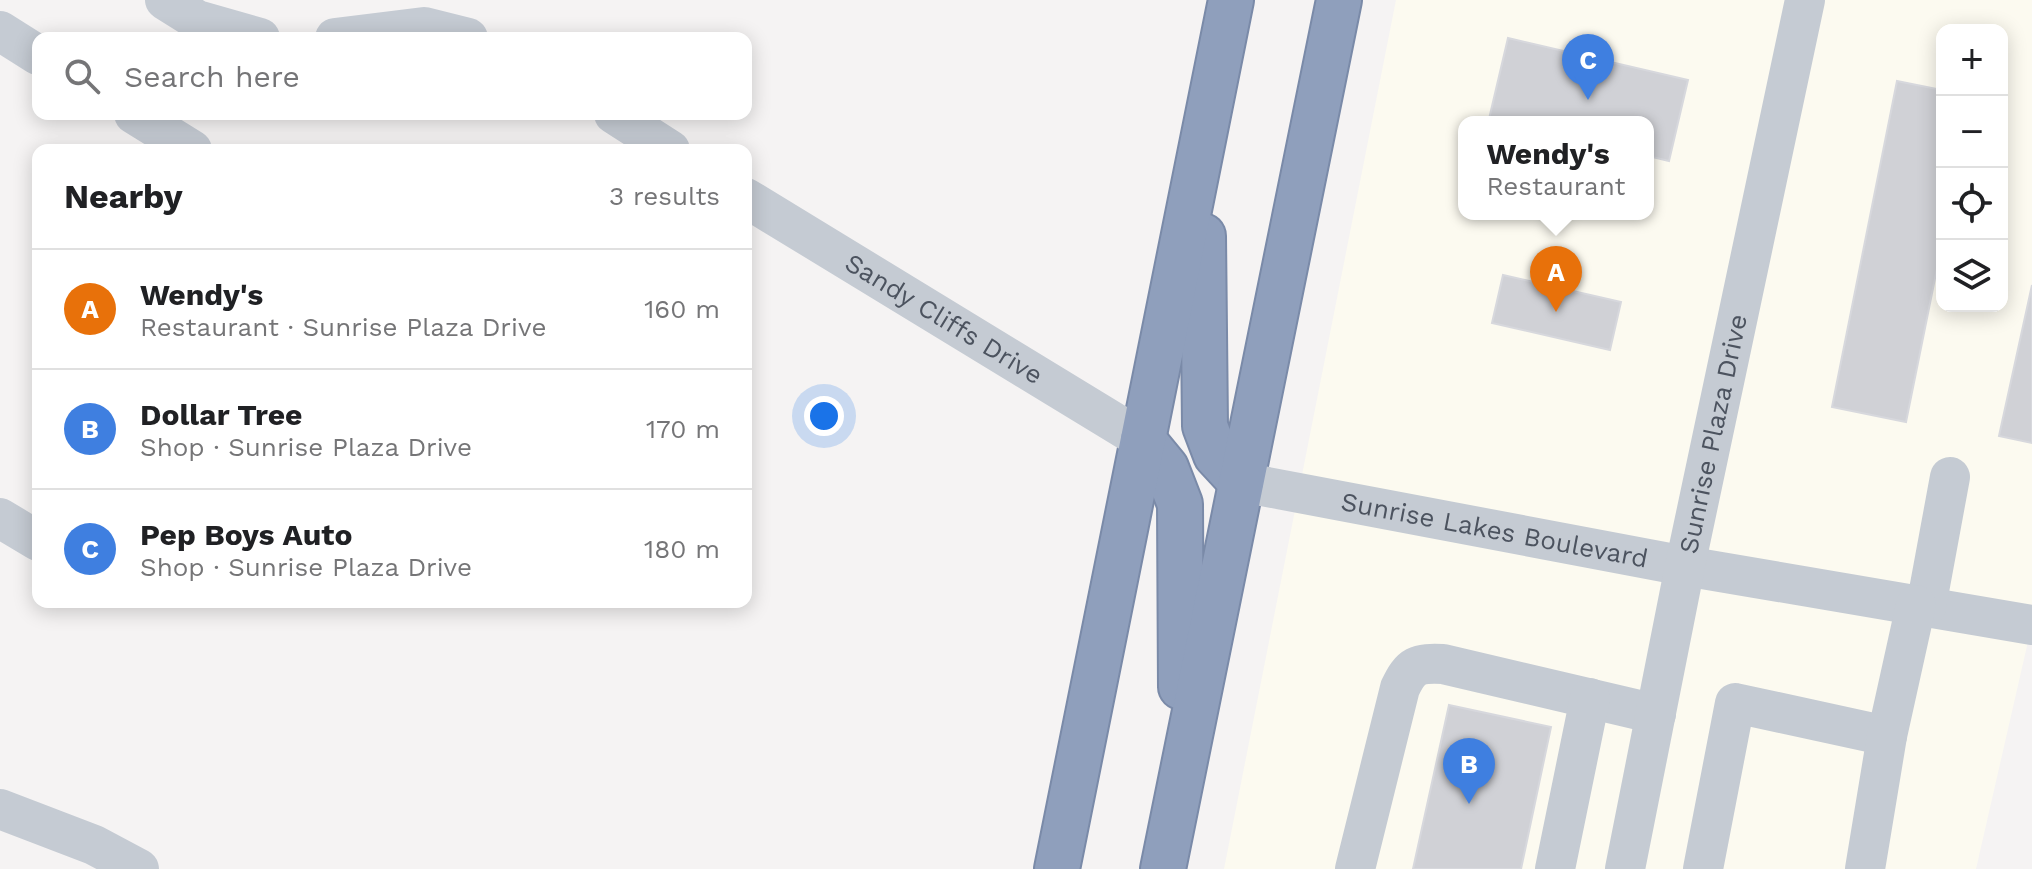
<!DOCTYPE html>
<meta charset="utf-8">
<style>
body{margin:0;font-family:"Work Sans",sans-serif;background:#f2f2f2;color:#202124}
.controls{position:absolute;right:24px;top:24px;display:grid;overflow:hidden;border-radius:16px;box-shadow:0 4px 20px #0003}
.controls button{width:72px;height:72px;display:grid;place-items:center;padding:0;border:0;border-bottom:2px solid #e0e0e0;background:#fff;color:#202124;font:40px sans-serif}
.you{position:absolute;left:824px;top:416px;width:28px;height:28px;margin:-20px;border:6px solid #fff;border-radius:50%;background:#1a73e8;box-shadow:0 0 0 12px #1a73e833}
.badge{display:grid;place-items:center;width:52px;height:52px;border-radius:50%;background:#2a5dd7;color:#fff;font-size:26px;font-weight:700}
.pin{position:absolute;translate:-50% -66px;filter:drop-shadow(0 2px 4px #0008)}
.pin::after{content:'';position:absolute;top:42px;width:28px;height:24px;background:inherit;clip-path:polygon(0 0,100% 0,50% 100%)}
.popup{position:absolute;left:1458px;top:116px;width:196px;height:104px;box-sizing:border-box;display:grid;place-content:center;border-radius:16px;background:#fff;filter:drop-shadow(0 2px 6px #0005);font-size:26px;white-space:nowrap;color:#757577}
.popup b{font-size:30px;color:#202124}
.popup::after{content:'';position:absolute;left:50%;top:100%;margin-left:-16px;border:16px solid transparent;border-top-color:#fff}
.list{margin:0;padding:0;list-style:none}
h2{display:flex;justify-content:space-between;align-items:center;height:104px;margin:0;padding:0 32px;font-size:34px}
h2 small{font-size:26px;font-weight:400;color:#757577}
.list li{display:grid;grid-template-columns:52px 1fr auto;gap:24px;align-items:center;box-sizing:border-box;height:120px;padding:0 32px;border-top:2px solid #e0e0e0}
.list b{display:block;font-size:30px;white-space:nowrap}
.list p{margin:0;font-size:26px;white-space:nowrap;color:#757577}
.list em{font-size:26px;font-style:normal;color:#757577}
.icon{flex:none;width:44px;height:44px;fill:none;stroke:currentColor;stroke-width:2;stroke-linecap:round;stroke-linejoin:round}
.map{position:relative;flex:none;width:2032px;height:869px;overflow:hidden}
.search{position:absolute;background:#fff;box-shadow:0 4px 20px #0003;left:32px;top:32px;width:720px;height:88px;display:flex;align-items:center;gap:20px;box-sizing:border-box;padding:0 28px;border-radius:16px;color:#757577;font-size:30px}
.panel{position:absolute;background:#fff;box-shadow:0 4px 20px #0003;left:32px;top:144px;width:720px;height:464px;border-radius:16px}
.map>svg:first-child{display:block}
.commercial{fill:#fcfaf0;fill-rule:evenodd}
.building{fill:#d0d1d6;stroke:#d7d8dd;stroke-width:2}
.lines{fill:none;stroke-linecap:round;stroke-linejoin:round}
.highway-casing{stroke:#7a8aa8;stroke-width:48}
.minor{stroke:#c5cbd3;stroke-width:40}
.highway{stroke:#8f9fbc;stroke-width:44}
.labels{text-anchor:middle;dominant-baseline:central;stroke-width:6;stroke-linejoin:round;paint-order:stroke}
.street-label{font-size:26px;fill:#4c535f;stroke:#fff}
</style>
<div class="map">
<svg width="2032" height="869" viewBox="0 0 2032 869">
<rect width="100%" height="100%" fill="#f5f3f3"/>
<path class="commercial" d="M 1396,0 L 2032,0 L 2032,624 L 1976,869 L 1224,869 ZM 1942,30 L 2002,30 L 2002,306 L 1942,306 ZM 1464,122 L 1648,122 L 1648,214 L 1464,214 Z"/>
<g class="building">
<polygon points="1508,38 1688,80 1669,161 1648,156 1648,122 1503,122 1489,119"/>
<polygon points="1897,81 1942,90 1942,244 1906,422 1832,407"/>
<polygon points="1503,275 1621,302 1610,350 1492,323"/>
<polygon points="2032,285 2032,443 1999,436"/>
<polygon points="1449,705 1551,727 1521,869 1413,869"/>
</g>
<g class="lines">
<g class="highway-casing">
<g id="highway">
<polyline points="1203,236 1205,426 1216,455 1241,482"/>
<polyline points="1143,440 1166,468 1180,504 1181,687"/>
<polyline points="1057,869 1231,0"/>
<polyline points="1163,869 1339,0"/>
</g>
</g>
<g class="minor">
<polyline points="165,0 197,20 260,38"/>
<polyline points="0,31 38,55"/>
<polyline points="335,38 424,27 468,38"/>
<polyline points="134,114 192,150"/>
<polyline points="614,114 670,150"/>
<path id="s1" d="M 746,198 L 1143,440"/>
<path id="s2" d="M 1241,482 L 1685,566 L 2032,625"/>
<polyline points="0,518 38,541"/>
<polyline points="1926,607 1950,477"/>
<polyline points="0,809 94,845 139,869"/>
<path d="M 1355,869 L 1400,688 C 1411,665 1417,663 1443,664 L 1656,714"/>
<polyline points="1555,869 1590,698"/>
<path id="s3" d="M 1625,869 L 1685,566 L 1805,0"/>
<polyline points="1703,869 1735,703 1887,736"/>
<polyline points="1865,869 1887,736 1916,605"/>
</g>
<use href="#highway" class="highway"/>
</g>
<g class="labels">
<g class="street-label">
<text stroke="none"><textPath href="#s1" startOffset="232">Sandy Cliffs Drive</textPath></text>
<text stroke="none"><textPath href="#s3" startOffset="444">Sunrise Plaza Drive</textPath></text>
<text stroke="none"><textPath href="#s2" startOffset="258">Sunrise Lakes Boulevard</textPath></text>
</g>
</g>
</svg>
<div class="controls">
<button>+</button>
<button>−</button>
<button><svg class="icon" aria-label="locate" viewBox="0 0 24 24"><circle cx="12" cy="12" r="6"/><path d="M12 2v4M12 18v4M2 12h4M18 12h4"/></svg></button>
<button><svg class="icon" aria-label="layers" viewBox="0 0 24 24"><path d="M12 4l9 5-9 5-9-5zM3 14l9 5 9-5"/></svg></button>
</div>
<div class="you"></div>
<div class="pin badge" style="left:1556px;top:312px;background:#e8710a">A</div>
<div class="popup"><b>Wendy's</b>Restaurant</div>
<div class="pin badge" style="left:1469px;top:804px;background:#3f7fe0">B</div>
<div class="pin badge" style="left:1588px;top:100px;background:#3f7fe0">C</div>
<div class="search"><svg class="icon" aria-label="search" viewBox="0 0 24 24"><circle cx="10" cy="10" r="6"/><path d="M15 15l6 6"/></svg>Search here</div>
<section class="panel">
<h2>Nearby<small>3 results</small></h2>
<ul class="list">
<li><span class="badge" style="background:#e8710a">A</span><div><b>Wendy's</b><p>Restaurant · Sunrise Plaza Drive</p></div><em>160 m</em></li>
<li><span class="badge" style="background:#3f7fe0">B</span><div><b>Dollar Tree</b><p>Shop · Sunrise Plaza Drive</p></div><em>170 m</em></li>
<li><span class="badge" style="background:#3f7fe0">C</span><div><b>Pep Boys Auto</b><p>Shop · Sunrise Plaza Drive</p></div><em>180 m</em></li>
</ul>
</section>
</div>
